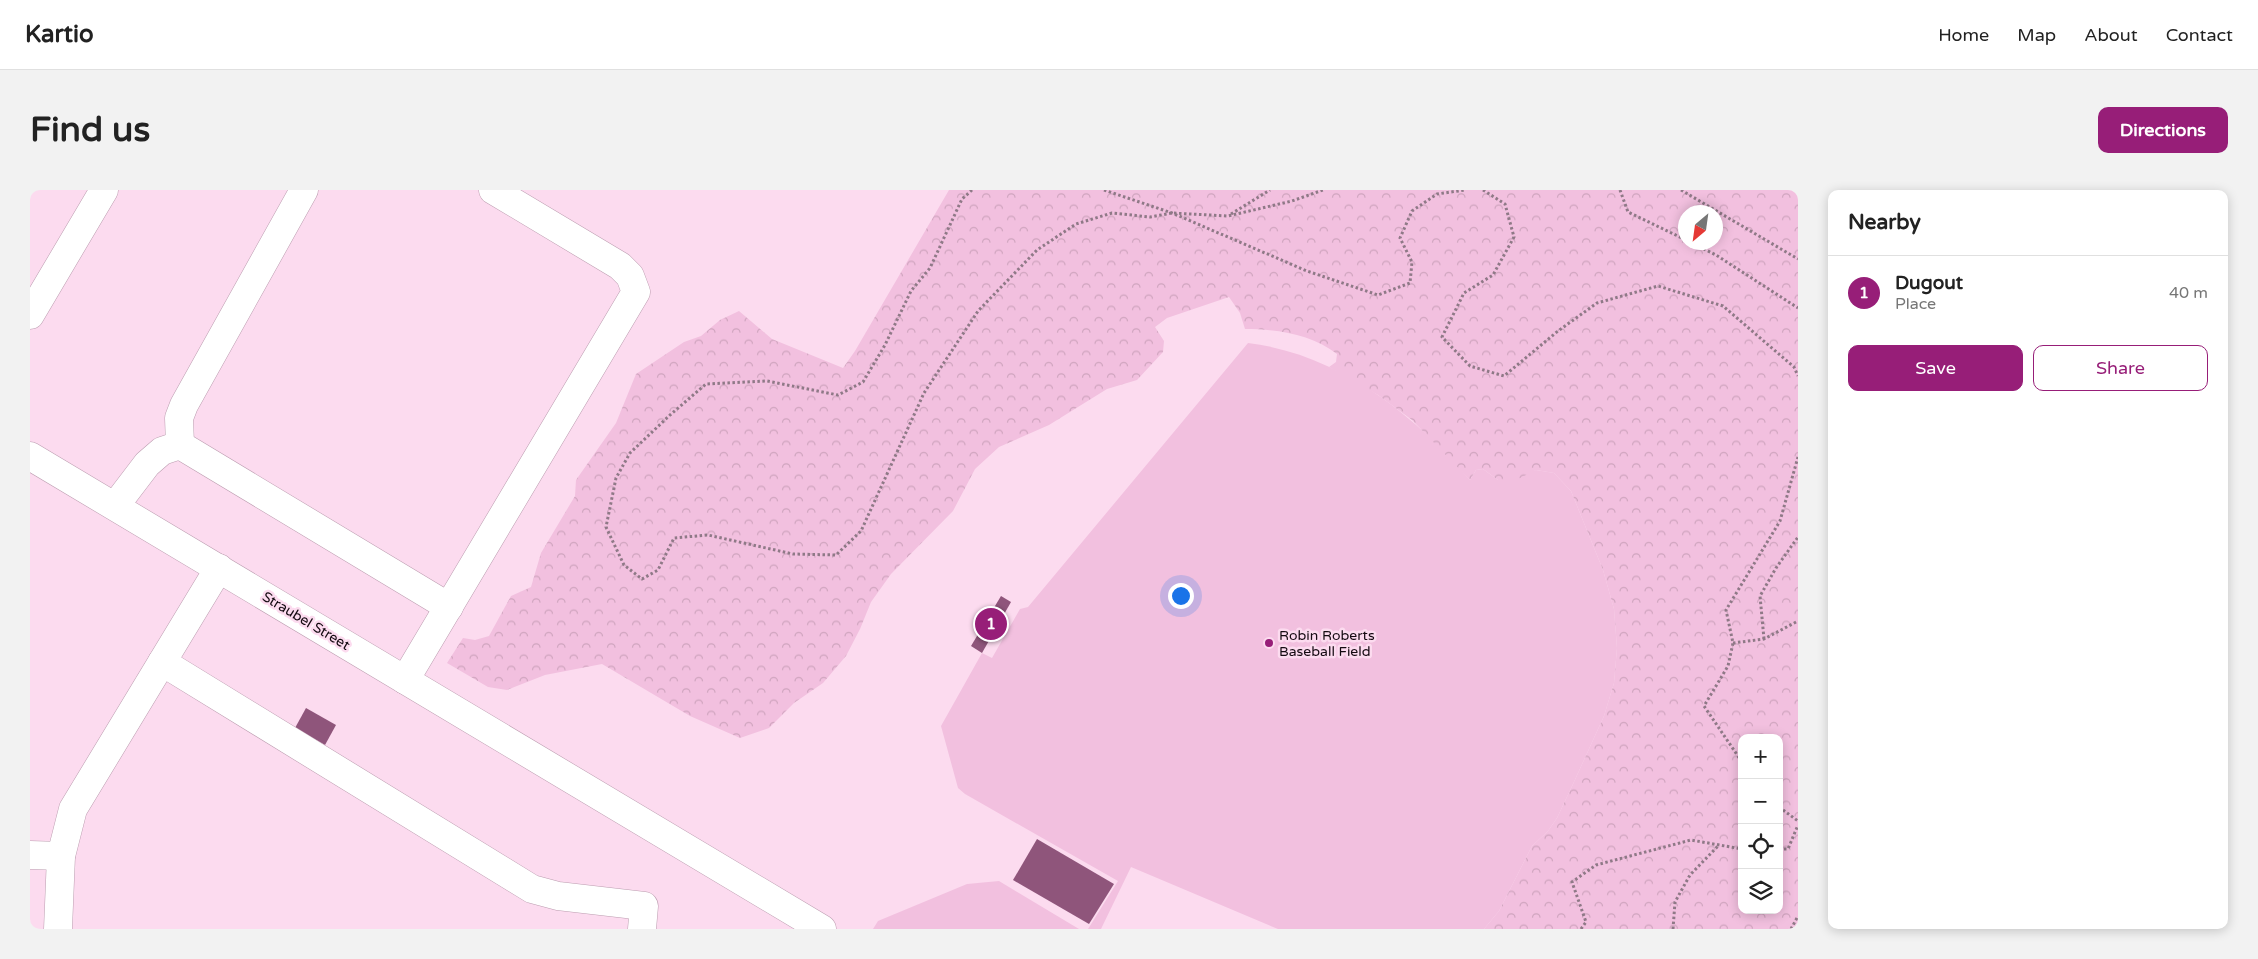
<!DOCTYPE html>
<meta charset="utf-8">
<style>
body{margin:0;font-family:"Varela Round",sans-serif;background:#f2f2f2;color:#222}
.controls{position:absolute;right:15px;bottom:15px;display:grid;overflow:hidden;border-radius:10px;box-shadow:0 2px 12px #0003}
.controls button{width:45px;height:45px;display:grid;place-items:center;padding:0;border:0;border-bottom:1px solid #e0e0e0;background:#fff;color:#222;font:25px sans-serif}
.compass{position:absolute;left:1648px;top:15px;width:45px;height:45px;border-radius:50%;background:#fff;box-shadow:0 2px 12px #0003;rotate:209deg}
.you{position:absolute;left:1150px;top:405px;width:18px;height:18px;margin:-12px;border:4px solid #fff;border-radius:50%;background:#1a73e8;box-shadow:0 0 0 8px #1a73e833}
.badge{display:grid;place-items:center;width:32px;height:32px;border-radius:50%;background:#971e78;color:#fff;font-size:16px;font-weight:700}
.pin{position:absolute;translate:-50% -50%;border:2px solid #fff;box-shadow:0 1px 5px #0006}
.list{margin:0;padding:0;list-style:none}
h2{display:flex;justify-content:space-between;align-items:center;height:65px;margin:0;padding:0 20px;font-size:21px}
h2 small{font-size:16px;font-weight:400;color:#767676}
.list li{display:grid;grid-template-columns:32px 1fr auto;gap:15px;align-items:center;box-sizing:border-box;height:75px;padding:0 20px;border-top:1px solid #e0e0e0}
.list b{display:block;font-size:19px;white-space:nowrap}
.list p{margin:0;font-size:16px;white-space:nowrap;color:#767676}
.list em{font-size:16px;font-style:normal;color:#767676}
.actions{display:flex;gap:10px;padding:15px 20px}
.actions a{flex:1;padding:11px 0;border:1px solid #971e78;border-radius:10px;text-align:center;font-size:18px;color:#971e78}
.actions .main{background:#971e78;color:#fff}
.icon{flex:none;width:28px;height:28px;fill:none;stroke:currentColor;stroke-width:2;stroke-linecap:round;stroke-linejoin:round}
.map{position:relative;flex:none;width:1768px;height:739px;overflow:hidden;border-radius:10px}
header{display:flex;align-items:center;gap:30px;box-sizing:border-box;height:70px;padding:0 25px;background:#fff;border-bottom:1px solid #e0e0e0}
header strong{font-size:24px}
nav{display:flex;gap:28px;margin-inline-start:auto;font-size:18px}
.intro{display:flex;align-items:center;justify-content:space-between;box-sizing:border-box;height:120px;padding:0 30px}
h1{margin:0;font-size:35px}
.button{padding:12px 22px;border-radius:10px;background:#971e78;color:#fff;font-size:18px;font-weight:700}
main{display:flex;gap:30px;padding:0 30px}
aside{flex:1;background:#fff;border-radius:10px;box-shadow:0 2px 12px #0003}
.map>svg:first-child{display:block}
.green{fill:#f2c0df}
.forest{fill:url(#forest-crowns);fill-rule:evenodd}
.building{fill:#8f557b}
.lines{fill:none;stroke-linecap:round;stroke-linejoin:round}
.minor-casing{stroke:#bc9db0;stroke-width:29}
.path{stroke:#8f7987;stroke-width:3;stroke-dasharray:2.5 2.5;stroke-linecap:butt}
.minor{stroke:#fff;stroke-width:28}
.poi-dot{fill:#971e78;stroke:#fcdbef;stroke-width:2}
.labels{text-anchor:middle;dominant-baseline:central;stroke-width:5;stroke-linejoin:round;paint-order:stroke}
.street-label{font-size:14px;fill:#140a11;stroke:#fcdbef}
.poi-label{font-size:14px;fill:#140a11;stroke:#fcdbef;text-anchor:start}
</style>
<header>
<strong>Kartio</strong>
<nav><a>Home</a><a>Map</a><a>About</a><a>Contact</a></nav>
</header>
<div class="intro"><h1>Find us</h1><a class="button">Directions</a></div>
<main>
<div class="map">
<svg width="1768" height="739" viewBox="0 0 1768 739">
<defs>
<pattern id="forest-crowns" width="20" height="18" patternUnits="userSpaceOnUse" patternTransform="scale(1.25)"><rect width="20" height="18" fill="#f2c0df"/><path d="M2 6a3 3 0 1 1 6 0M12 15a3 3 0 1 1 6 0" fill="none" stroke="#cfa4be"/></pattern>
</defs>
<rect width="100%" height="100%" fill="#fcdbef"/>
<g class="green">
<path d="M 1218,153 C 1308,164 1383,223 1440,290 L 1446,280 L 1453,279 L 1468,290 L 1506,280 L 1524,283 L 1541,301 L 1573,380 L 1584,419 L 1587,458 L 1584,493 L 1574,526 L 1543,594 L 1527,628 L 1518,641 L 1502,656 L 1469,721 L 1454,739 L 1248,739 L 1101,677 L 1071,739 L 1058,739 L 1088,691 L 935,604 L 928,598 L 911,536 L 952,463 L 962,468 L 990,419 L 998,417 Z"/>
<polygon points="969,691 1049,739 843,739 848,731 937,694"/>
</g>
<path class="forest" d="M 919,0 L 1768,0 L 1768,739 L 1454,739 L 1469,721 L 1502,656 L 1518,641 L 1527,628 L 1543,594 L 1574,526 L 1584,493 L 1587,458 L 1584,419 L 1573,380 L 1541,301 L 1524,283 L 1506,280 L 1482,292 L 1468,290 L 1453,279 L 1446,280 L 1440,290 L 1382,230 L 1348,205 L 1299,177 L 1306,172 L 1307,164 C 1282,144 1246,139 1215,139 L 1210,123 L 1199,107 L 1137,128 L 1125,137 L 1134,151 L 1133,162 L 1107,190 L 1077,199 L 1019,235 L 969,257 L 945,279 L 923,321 L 861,384 L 841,412 L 830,439 L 816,466 L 793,493 L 764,513 L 739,538 L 710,548 L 660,526 L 572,474 L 515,485 L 477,500 L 458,497 L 417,473 L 433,448 L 445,450 L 459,446 L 481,406 L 501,397 L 511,363 L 545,306 L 546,290 L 586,233 L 606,184 L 654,152 L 671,146 L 690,130 L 709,121 L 742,149 L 813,178 L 825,161 ZM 1656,22 L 1686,22 L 1686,52 L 1656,52 ZM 1712,548 L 1749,548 L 1749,720 L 1712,720 Z"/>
<g class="building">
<polygon points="971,406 981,412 952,463 941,456"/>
<polygon points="276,518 306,535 295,555 265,538"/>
<polygon points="1007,649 1084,694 1059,734 983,690"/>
</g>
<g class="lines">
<g class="minor-casing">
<g id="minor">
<polyline points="0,125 74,0"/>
<polyline points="150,255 149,228 154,215 274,0"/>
<polyline points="0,266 792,739"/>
<polyline points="85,316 117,274 132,261 150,255 419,417"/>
<polyline points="132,472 502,699 528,706 614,716 612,739"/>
<polyline points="375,490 606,102 600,86 590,76 463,0"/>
<polyline points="0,665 31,666"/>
<polyline points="28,739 31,666 43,619 189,378"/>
</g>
</g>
<g class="path">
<polyline points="942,0 932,9 900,78 881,101 855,155 833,192 808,205 737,191 676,194 640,225 600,263 586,288 576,337 594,375 612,389 628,380 644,348 678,345 763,364 806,365 831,341 894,203 948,121 1007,60 1046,34 1082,23 1120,27 1142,23 1198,26 1262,11 1293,0"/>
<polyline points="1074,0 1142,23 1277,81 1348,105 1380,93 1382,72 1370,48 1382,21 1407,4 1435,0"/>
<polyline points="1453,0 1475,14 1484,47 1463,85 1434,103 1412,147 1440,176 1474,186 1528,141 1567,113 1628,96 1693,116 1764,177 1768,186"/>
<polyline points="1590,0 1598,22 1656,50"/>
<polyline points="1651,0 1768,69"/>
<polyline points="1201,24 1240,0"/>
<polyline points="1660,52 1686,65 1768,118"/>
<polyline points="1734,449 1730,406 1746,378 1768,347"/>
<polyline points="1703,453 1734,449 1768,431"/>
<polyline points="1712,572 1674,516 1698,476 1703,453 1696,420 1750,331 1768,267"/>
<polyline points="1749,617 1768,631"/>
<polyline points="1749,659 1758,659 1768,635"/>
<polyline points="1551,739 1556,732 1542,692 1566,675 1661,650 1712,659"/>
<polyline points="1643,739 1645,712 1660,685 1689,655"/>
<polyline points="1761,739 1768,726"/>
</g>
<use href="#minor" class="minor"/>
</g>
<circle class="poi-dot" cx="1239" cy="453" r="5"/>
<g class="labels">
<g class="street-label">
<text transform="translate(276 431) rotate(31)">Straubel Street</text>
</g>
<g class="poi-label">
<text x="1249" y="445">Robin Roberts<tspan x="1249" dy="16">Baseball Field</tspan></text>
</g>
</g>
</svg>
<div class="controls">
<button>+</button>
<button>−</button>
<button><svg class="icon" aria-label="locate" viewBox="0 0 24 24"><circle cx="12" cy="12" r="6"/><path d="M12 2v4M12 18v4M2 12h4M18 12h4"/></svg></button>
<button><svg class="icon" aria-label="layers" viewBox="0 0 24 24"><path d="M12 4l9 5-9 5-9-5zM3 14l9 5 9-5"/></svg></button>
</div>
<svg class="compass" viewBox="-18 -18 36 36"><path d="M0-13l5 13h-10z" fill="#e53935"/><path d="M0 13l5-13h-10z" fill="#767676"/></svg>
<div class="you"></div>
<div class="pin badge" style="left:961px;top:434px">1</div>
</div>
<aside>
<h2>Nearby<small></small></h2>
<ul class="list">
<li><span class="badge">1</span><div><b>Dugout</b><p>Place</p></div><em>40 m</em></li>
</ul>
<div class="actions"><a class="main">Save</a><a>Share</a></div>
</aside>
</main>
